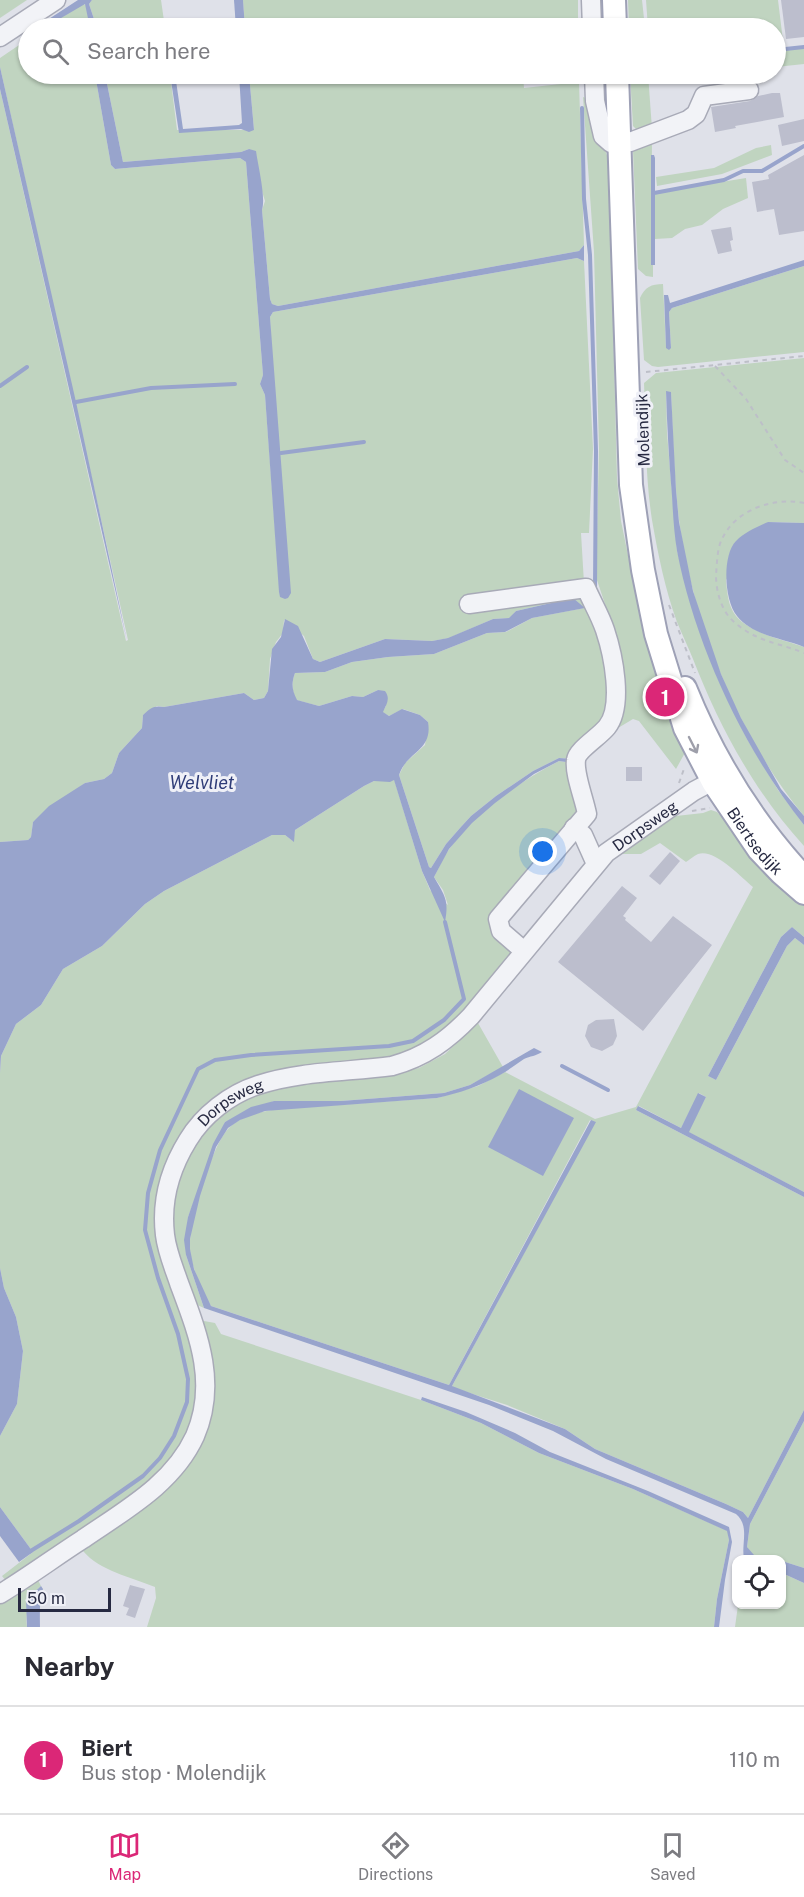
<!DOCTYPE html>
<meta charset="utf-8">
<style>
body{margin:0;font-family:"Public Sans",sans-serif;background:#f7f7f7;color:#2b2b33}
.controls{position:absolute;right:18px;bottom:18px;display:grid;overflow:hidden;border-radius:12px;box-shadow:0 2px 4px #0004}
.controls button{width:54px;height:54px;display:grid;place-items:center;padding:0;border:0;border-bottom:2px solid #e1e1e2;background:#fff;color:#2b2b33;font:30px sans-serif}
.scale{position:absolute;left:18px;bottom:15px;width:93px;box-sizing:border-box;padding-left:6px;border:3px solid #272a42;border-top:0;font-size:16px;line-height:21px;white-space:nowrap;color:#272a42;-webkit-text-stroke:4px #eff0f7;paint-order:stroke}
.you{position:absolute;left:543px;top:852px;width:21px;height:21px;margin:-15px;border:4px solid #fff;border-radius:50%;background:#1a73e8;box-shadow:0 0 0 9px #1a73e833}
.badge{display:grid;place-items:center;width:39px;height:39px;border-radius:50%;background:#db2777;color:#fff;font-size:20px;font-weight:700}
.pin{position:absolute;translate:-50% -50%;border:3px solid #fff;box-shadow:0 2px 6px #0006}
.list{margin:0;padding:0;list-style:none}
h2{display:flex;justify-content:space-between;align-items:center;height:78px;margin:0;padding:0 24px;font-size:26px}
h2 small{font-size:20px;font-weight:400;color:#7c7c81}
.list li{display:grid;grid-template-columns:39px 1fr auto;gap:18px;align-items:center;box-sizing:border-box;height:108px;padding:0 24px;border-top:2px solid #e1e1e2}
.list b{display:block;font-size:22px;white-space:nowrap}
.list p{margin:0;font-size:20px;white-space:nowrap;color:#7c7c81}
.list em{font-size:20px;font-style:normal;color:#7c7c81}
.icon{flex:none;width:33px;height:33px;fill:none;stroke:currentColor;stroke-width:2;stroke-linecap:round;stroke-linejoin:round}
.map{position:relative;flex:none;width:804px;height:1627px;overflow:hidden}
.search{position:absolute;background:#fff;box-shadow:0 2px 4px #0004;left:18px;right:18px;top:18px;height:66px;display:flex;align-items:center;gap:15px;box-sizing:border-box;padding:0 21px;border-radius:33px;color:#7c7c81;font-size:22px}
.sheet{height:186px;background:#fff}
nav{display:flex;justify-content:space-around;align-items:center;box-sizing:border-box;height:84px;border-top:2px solid #e1e1e2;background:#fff;font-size:16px;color:#7c7c81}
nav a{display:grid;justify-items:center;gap:3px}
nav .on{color:#db2777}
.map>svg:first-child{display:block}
.green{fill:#c0d4c0}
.water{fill:#98a4cc}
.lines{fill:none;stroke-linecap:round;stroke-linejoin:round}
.stream{stroke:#98a4cc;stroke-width:4}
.building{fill:#bcbecd}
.minor-casing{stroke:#a8aab7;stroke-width:21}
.major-casing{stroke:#9ea1b6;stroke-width:26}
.path{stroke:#bdbfc8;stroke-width:2;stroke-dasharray:4.5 4.5;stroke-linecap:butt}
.minor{stroke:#f2f3f7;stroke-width:18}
.major{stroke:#fff;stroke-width:22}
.oneway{stroke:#9e9faa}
.labels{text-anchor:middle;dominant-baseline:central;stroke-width:6;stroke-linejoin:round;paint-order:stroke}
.street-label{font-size:16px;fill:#272a42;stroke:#eff0f7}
.water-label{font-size:18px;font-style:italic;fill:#2f3c78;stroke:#eff0f7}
</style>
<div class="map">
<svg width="804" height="1627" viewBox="0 0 804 1627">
<rect width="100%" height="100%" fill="#dfe1e9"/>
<g class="green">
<polygon points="0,0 27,0 0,18"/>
<polygon points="92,0 161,0 165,28 97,28 89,4"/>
<polygon points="243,0 578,0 578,21 522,28 245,28"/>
<polygon points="628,0 642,0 645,28 629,28"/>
<polygon points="646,0 778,0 784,49 804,47 804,64 776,67 776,28 648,28"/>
<polygon points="83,4 87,5 90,28 44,28"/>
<path d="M 28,39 L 28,74 L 95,74 L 111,165 L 115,169 L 240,158 L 246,162 L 263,375 L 260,384 L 265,395 L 280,597 L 270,317 L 273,312 L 577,258 L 584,261 L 593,449 L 589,533 L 581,533 L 584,583 L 597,620 L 612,709 L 573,759 L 559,758 L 533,771 L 496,796 L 471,816 L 460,828 L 446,844 L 431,868 L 429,867 L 399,775 L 405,763 L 425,745 L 428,722 L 420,715 L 403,709 L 389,716 L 382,712 L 386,706 L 378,690 L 363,697 L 352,696 L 319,706 L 296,700 C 292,690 291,683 295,673 L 325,672 L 352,662 L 388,657 L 434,654 L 487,633 L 506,632 L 532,618 L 584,608 L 573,598 L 516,611 L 510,618 L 493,619 L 449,638 L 432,641 L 385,639 L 320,662 L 313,659 L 304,636 L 284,620 L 283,633 L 276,642 L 270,659 L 268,691 L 264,698 L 254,700 L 244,693 L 164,707 L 157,706 L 143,715 L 142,728 L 119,753 L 112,773 L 104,779 L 85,783 L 33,822 L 31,837 L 28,840 L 0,842 L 0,89 L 126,641 L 128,640 L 0,67 L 0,58 Z"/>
<polygon points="105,74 170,74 177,130 254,130 249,74 523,74 524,88 579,82 584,245 579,251 278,306 272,304 270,299 262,210 265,201 249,149 241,152 123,162"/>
<polygon points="630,74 648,74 652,129 637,130 633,126"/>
<polygon points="650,74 728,74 651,83"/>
<polygon points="583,97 593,101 599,130 599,145 606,152 609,162 617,478 621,521 637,599 656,664 663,698 687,749 676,769 639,721 633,719 618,728 621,722 624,706 613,628 596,577 599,449 594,252"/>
<polygon points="652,140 651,264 653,265 653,277 646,276 638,269 633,151 639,145"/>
<polygon points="771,145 772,155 722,174 657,186 656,177 714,168 756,148"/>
<polygon points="746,178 748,198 723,209 702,225 685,229 672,238 655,239 654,193"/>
<path d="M 804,266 L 804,352 L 658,367 L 652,366 L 644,360 L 640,298 C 645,287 651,284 663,284 L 666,347 L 671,348 L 669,312 L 672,308 Z"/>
<path d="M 804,358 L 804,523 L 768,522 L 726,580 C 727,592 728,606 736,616 C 750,633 784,640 804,647 L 804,816 C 738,736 693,623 679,520 C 674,478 673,435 671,392 L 666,392 L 667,433 L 677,551 L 693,609 L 717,677 L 747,739 L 778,790 L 804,825 L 804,846 C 754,791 720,728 693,659 C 688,647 682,634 677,622 C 665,589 658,554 652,520 C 645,475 646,429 644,383 L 656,373 Z"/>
<path d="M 559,761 L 573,763 L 582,809 L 494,924 L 517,951 L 456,1025 L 403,1056 L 236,1084 L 163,1192 L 195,1346 L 199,1400 L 185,1443 L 156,1479 L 6,1581 L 2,1576 L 33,1552 L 0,1507 L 0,1436 L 17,1404 L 23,1351 L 16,1317 L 4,1288 L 0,1268 L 0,1073 L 1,1056 L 16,1024 L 41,1005 L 63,969 L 102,946 L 145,904 L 164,891 L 272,835 L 285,835 L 293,841 L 295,830 L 364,786 L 374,781 L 394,779 L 422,871 L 430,890 L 448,905 L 443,890 L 434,877 C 439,868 443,857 450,848 C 477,811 519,782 559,761 Z"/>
<path d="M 711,810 L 717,812 L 804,901 L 804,937 L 792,927 L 781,937 L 708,1076 L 716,1080 L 787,946 L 795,938 L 804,945 L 804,1192 L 688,1132 L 706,1097 L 699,1093 L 681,1128 L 639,1106 L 636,1110 L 804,1197 L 804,1410 L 748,1518 L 743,1512 L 726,1504 L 595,1449 L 565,1429 L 507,1405 L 454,1388 L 452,1386 L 595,1122 L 590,1120 L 449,1385 L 211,1306 C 202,1289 192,1270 190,1250 C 188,1225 211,1147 228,1129 C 240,1116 262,1111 279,1109 L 437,1098 L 478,1086 L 505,1072 L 595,1119 L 636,1107 L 753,887 C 741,877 714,848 698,854 C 694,856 689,860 686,862 L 660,843 L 641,854 L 621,854 L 623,848 L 676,816 L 703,813 Z"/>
<polygon points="478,1023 503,1067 470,1085 444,1093 341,1101 274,1101 225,1122 188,1217 186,1255 204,1308 193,1303 174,1250 172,1207 180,1173 196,1142 217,1115 259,1091 299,1084 388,1075 419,1068 445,1054"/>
<path d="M 204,1321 L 215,1323 L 221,1334 L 421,1400 L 481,1423 L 539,1453 L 633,1489 L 728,1531 L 729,1540 L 717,1599 L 714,1627 L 147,1627 L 156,1598 L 155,1587 C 131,1577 100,1571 83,1551 L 83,1547 L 198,1443 L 202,1325 Z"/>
<polygon points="804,1421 804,1568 782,1561 782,1560 752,1559 753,1558 747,1547 750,1524"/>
<polygon points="782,1573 804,1583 804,1627 735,1627 738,1605 782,1604"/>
<path d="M 36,1576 L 41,1586 C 29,1596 25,1613 27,1627 L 0,1627 L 0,1599 Z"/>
</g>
<g class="water">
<polygon points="78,0 92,0 89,4 97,28 90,28 85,4 44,28 35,28"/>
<polygon points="234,0 243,0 245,28 236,28"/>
<polygon points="0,67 76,402 127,641 0,89"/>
<path d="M 95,74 L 105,74 L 123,162 L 241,152 L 249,149 L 256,151 C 258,166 266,197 262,210 L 270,299 L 272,304 L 278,306 L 579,251 L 584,245 L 584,261 L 577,258 L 273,312 L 270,317 L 291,593 L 288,598 L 285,599 L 280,597 L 279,592 L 265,395 L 260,384 L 263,375 L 246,162 L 240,158 L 115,169 L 111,165 Z"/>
<polygon points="170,74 175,74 183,129 239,125 242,123 239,74 249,74 254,130 249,132 241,129 179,133"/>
<polygon points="651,155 654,155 655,158 655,265 651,265"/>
<polygon points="804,260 804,266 672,308 669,312 671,348 669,350 666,348 664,295 668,295 670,303"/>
<path d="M 666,391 L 671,392 L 676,490 L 679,522 L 693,591 L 721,674 L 741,718 L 781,789 L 804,816 L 804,825 C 744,750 695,645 677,551 C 674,533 673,514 672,496 C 669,461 667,426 666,391 Z"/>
<path d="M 768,522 L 804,523 L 804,647 C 782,638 753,636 737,616 C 724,601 722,555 736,541 C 745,532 757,527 768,522 Z"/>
<path d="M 573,598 L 585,608 L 532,618 L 505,632 L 487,633 L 434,654 L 388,657 L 352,662 L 325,672 L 295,673 C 291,684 292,690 297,700 L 319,706 L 352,696 L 363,697 L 378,690 L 385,691 C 391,699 386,705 383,712 L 389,716 L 402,709 L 420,715 L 428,722 C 433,751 407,751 399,775 L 429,867 L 431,868 L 446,844 L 460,828 L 471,816 L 496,796 L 533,771 L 559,758 L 573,759 L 573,763 L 559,761 L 534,774 L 495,803 L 472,823 L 449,849 L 434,877 C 445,896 449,900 445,922 L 422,871 L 394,780 L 390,782 L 374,781 L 364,786 L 295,830 L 294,842 L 285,835 L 272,835 L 164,891 L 145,904 L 102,946 L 63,969 L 41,1005 L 16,1024 L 1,1056 L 0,1073 L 0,842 L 28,840 L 31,837 L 33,822 L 49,806 L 85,783 L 104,779 L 112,773 L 119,753 L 142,728 L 143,715 C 150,708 154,705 164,707 L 244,693 L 254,700 L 264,698 L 268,691 L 272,649 L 281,637 L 285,619 L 298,626 L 313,659 L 320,662 L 385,639 L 432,641 L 448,638 L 493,619 L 509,618 L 516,611 Z"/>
<polygon points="792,927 804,937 804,945 795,938 787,946 716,1080 708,1076 781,937"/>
<path d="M 534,1048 L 542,1052 C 536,1056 530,1056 524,1059 C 516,1064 509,1070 500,1075 C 480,1086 460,1093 437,1098 L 265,1111 L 240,1120 L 228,1128 L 216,1147 L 200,1196 L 190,1239 L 190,1249 L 194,1269 L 211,1306 L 449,1385 L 591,1120 L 596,1122 L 452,1386 L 565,1429 L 595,1449 L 726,1504 L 743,1512 L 748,1518 L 804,1410 L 804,1421 L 750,1524 L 747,1547 L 754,1555 L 752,1559 L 744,1559 C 741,1543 750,1526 736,1514 L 606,1459 L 553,1431 L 489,1405 L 204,1308 L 186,1255 L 184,1240 L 188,1217 L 213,1144 L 225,1122 L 251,1107 L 274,1101 L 341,1101 L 444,1093 L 470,1085 Z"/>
<polygon points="519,1089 574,1118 543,1176 488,1147"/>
<polygon points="698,1093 706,1097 689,1132 804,1192 804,1197 636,1110 638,1106 681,1128"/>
<polygon points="0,1268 4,1288 16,1317 23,1351 17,1404 0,1436"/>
<polygon points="422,1397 466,1412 515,1433 550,1452 648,1491 729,1527 732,1542 725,1580 719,1627 714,1627 717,1599 729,1540 727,1531 633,1489 539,1453 481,1423 421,1400"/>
<polygon points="0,1507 33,1552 19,1562 0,1536"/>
<polygon points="782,1561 804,1568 804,1583 782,1573"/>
<path d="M 41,1586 L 43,1589 C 39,1598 40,1617 40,1627 L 27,1627 L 26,1600 Z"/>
</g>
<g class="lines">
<g class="stream">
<polyline points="549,28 579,26"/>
<polyline points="776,50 804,47"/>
<polyline points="582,108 584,199 590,255 596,451 595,589"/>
<polyline points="654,193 724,180 743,171 762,171 804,146"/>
<polyline points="0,386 27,367"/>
<polyline points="76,402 151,388 235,384"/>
<polyline points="281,453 364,442"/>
<polyline points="562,1066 608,1090"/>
<polyline points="29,1552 79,1521 143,1476 160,1458 174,1436 187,1402 188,1379 178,1334 158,1278 145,1230 148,1193 160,1150 198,1069 215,1060 251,1055 389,1046 413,1041 444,1020 464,999 445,922"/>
</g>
</g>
<g class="building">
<polygon points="781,0 804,0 804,37 786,39"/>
<polygon points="772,93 780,93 784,117 735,126 736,128 715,132 711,107 750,101 758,96"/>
<polygon points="804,119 804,141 782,146 778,125"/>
<polygon points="804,155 804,231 779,235 774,209 757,212 752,182 769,179 768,175"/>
<polygon points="731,227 733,240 730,241 732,251 718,254 711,230"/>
<rect x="626" y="767" width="16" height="14"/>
<polygon points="670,852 680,861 660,885 649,876"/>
<polygon points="622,886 637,898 623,916 626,918 625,920 651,942 673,916 712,945 643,1031 558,962"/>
<polygon points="614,1019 617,1036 613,1045 602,1051 591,1047 585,1036 588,1025 596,1020"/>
<polygon points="130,1585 145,1589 135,1618 126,1615 129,1608 123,1606"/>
</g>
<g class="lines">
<g class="minor-casing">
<g id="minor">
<polyline points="591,0 592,28"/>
<polyline points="0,37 56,0"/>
<polyline points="594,74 595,101 603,136 611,143 630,142 688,120 696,114 704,96 749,90"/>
<path d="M 469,604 L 586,588 C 592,602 600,615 605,630 C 613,654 624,706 607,727 C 599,737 577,750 576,760 C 574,774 584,798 587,814 L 498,919 L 501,931 L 524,951"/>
<polyline points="574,828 583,835 596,864"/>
<path id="s1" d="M 0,1594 C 28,1577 55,1557 83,1539 C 125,1510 173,1484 195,1436 C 218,1383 198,1334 179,1283 C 174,1268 167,1252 165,1235 C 161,1202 170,1169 188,1140 C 203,1115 230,1094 258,1085 C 300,1071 348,1072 392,1066 C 425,1057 448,1040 471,1016 L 606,853 L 694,791 L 724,775"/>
</g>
</g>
<g class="major-casing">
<g id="major">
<polyline points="614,0 615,28"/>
<path id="s2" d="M 617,74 L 631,485 L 643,570 L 656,634 L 685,728 L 713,782 L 759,850 L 781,873 L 804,893"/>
<path d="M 685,688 C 712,755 749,817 798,871"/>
</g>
</g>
<g class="path">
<polyline points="715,366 746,399 785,460 804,473"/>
<polyline points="646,372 804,356"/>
<path d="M 804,503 C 774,497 736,509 722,539 C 717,548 717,564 716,575 C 716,591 721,610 733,621 C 756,642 777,642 804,653"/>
<polyline points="669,605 695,673"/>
<polyline points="679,783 685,766"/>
<polyline points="692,811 710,808"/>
</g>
<use href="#minor" class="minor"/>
<use href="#major" class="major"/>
</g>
<defs><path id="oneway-shaft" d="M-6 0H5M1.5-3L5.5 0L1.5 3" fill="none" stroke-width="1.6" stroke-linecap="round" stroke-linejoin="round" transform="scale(1.5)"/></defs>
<use class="oneway" href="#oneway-shaft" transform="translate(693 745) rotate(63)"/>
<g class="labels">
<g class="street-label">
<text transform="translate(643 430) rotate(-92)">Molendijk</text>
<text stroke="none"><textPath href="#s1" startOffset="1142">Dorpsweg</textPath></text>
<text stroke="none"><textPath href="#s2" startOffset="794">Biertsedijk</textPath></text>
<text stroke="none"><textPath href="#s1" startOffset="620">Dorpsweg</textPath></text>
</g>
<g class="water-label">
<text x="202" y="782">Welvliet</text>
</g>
</g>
</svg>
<div class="controls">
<button><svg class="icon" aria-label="locate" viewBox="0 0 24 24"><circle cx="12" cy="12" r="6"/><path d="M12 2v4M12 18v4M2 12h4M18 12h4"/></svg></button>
</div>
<div class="scale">50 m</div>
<div class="you"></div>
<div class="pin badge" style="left:665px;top:697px">1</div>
<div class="search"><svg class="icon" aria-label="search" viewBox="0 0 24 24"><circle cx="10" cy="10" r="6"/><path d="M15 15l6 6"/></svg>Search here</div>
</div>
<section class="sheet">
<h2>Nearby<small></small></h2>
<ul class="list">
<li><span class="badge">1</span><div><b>Biert</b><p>Bus stop · Molendijk</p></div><em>110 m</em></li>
</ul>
</section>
<nav>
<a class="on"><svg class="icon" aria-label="map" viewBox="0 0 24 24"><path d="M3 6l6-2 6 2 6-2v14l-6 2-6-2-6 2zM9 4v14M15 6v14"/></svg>Map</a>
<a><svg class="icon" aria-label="directions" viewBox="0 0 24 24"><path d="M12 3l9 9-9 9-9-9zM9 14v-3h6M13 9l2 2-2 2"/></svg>Directions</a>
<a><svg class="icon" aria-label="saved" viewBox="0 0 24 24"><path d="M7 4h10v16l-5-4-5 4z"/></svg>Saved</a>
</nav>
